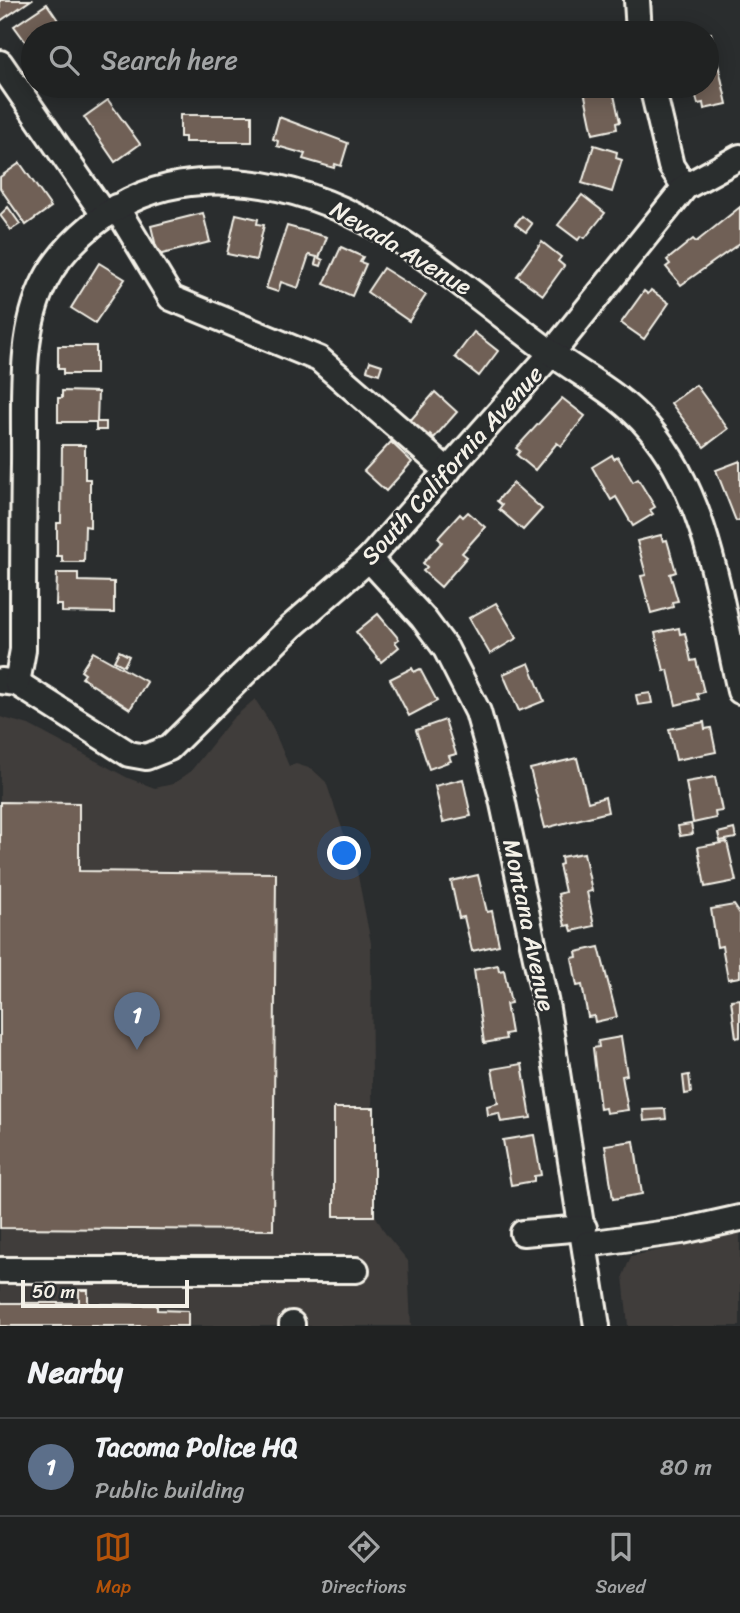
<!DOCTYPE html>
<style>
body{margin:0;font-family:Sriracha,sans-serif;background:#2d2f2f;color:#f1f3f6}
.scale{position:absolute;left:21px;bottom:18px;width:168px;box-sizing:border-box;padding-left:7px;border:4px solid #f4f1e8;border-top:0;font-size:19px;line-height:24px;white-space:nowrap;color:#f4f1e8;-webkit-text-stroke:5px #2a2d2e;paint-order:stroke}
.you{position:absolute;left:345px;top:854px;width:24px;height:24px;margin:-18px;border:5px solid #fff;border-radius:50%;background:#1a73e8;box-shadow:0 0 0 10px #1a73e833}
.badge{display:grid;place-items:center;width:46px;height:46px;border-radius:50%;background:#b45309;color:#fff;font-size:23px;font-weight:700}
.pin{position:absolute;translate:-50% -58px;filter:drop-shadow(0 2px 4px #0008)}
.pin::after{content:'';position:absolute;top:37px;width:24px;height:21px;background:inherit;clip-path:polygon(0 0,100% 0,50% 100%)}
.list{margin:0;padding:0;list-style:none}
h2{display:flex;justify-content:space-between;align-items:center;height:91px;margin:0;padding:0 28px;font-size:30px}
h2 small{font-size:23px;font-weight:400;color:#a2a4a5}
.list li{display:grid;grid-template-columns:46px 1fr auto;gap:21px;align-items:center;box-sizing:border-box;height:98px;padding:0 28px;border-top:2px solid #3d3f40}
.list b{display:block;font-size:26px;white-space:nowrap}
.list p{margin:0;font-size:23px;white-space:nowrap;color:#a2a4a5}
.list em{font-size:23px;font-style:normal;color:#a2a4a5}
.icon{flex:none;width:38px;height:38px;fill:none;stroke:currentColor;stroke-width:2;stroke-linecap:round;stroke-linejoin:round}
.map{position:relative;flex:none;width:740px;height:1326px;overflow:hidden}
.search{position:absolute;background:#202222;box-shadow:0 4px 18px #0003;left:21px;right:21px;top:21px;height:77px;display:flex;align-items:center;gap:18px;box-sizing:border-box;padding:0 24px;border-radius:38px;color:#a2a4a5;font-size:26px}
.sheet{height:189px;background:#202222}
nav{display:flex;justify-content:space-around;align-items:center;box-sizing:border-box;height:98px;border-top:2px solid #3d3f40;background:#202222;font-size:19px;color:#a2a4a5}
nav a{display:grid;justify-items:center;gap:4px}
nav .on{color:#b45309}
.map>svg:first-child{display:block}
.built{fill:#3f3c3a}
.building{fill:#6f6056;stroke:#f4f1e8;stroke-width:2}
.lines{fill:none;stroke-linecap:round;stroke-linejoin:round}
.minor-casing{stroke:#f4f1e8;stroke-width:30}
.minor{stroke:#2a2d2e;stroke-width:24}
.labels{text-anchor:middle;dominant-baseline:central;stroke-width:5;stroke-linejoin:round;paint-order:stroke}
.street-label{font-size:24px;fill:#f4f1e8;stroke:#2a2d2e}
</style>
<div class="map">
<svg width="740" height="1326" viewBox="0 0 740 1326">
<rect width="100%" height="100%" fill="#2a2d2e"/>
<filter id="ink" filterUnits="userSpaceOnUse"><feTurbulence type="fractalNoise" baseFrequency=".0143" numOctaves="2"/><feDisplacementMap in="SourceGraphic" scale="14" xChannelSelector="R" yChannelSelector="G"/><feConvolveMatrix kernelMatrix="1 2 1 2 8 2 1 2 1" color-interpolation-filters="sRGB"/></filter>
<g filter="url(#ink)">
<g class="built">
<polygon points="255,699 272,726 289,766 296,764 312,769 326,782 357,871 371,943 373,1211 385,1233 408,1261 411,1326 0,1326 0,717 29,725 128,778 155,788 173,784 190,772 232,719"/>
<polygon points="740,1233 740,1326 628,1326 623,1276 631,1256"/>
</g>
<g class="building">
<polygon points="0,0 31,0 0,21"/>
<polygon points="47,4 62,26 52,33 33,33 33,46 30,48 14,26"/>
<polygon points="707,33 711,33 727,104 704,109 703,103 698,104 693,86 707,86"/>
<polygon points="583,86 612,86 620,122 616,123 617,129 593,134"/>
<polygon points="108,100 140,144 115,162 84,117"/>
<polygon points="180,115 252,115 252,142 185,142 185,137 180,137"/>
<polygon points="279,117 348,143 341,166 335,164 334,168 303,159 305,154 277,146 278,141 273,139"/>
<polygon points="594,145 617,152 616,158 622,160 612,192 582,183"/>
<polygon points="20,163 51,207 26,225 0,188 0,177"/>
<polygon points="582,195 605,213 585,238 581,236 578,240 558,225"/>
<polygon points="8,207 20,224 11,230 0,215"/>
<polygon points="740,207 740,243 681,285 666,267 670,264 667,260 693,239 696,242"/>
<polygon points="203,213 210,242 158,255 151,226"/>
<polygon points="236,214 258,219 257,224 264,225 256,260 227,254"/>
<polygon points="522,216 532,224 526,232 515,224"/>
<polygon points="287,226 327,237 319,258 323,260 321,266 315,264 317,257 309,255 298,288 281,282 278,292 266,288"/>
<polygon points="542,242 561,257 558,261 564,266 543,295 517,276"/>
<polygon points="341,247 363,257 360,262 366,264 352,296 324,284"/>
<polygon points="99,263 125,279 95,323 71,308"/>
<polygon points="383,268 426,295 409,321 367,292"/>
<polygon points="651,290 669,303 644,339 621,323 644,291 648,294"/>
<polygon points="474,332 498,351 479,376 455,357"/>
<polygon points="58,346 96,346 96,374 63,374 63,369 58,369"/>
<polygon points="370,361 382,365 379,374 367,370"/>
<polygon points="696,385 728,429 704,447 671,403"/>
<polygon points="62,391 98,392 97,422 106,422 106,430 96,430 96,422 58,422 58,398 62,398"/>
<polygon points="435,392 457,412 434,438 430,434 427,438 409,422"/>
<polygon points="562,398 585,416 561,446 557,443 535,470 517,455 520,451 516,448"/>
<polygon points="391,442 412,462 386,491 364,471"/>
<polygon points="62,445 85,445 85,479 90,479 90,527 85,526 84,562 62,562 62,556 57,556 57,523 61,523"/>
<polygon points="612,455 614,459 618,457 633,482 638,479 655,507 650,510 653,514 633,526 616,497 611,500 592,467"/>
<polygon points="740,461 740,520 736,521 716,470"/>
<polygon points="513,483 542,509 523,530 499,509 502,505 497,501"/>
<polygon points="468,512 485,527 462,553 467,557 441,587 423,571 427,567 423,563 442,542 438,538 460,514 463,517"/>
<polygon points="661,535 663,541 667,540 676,572 670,574 678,601 672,602 673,607 651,613 641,576 646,575 637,541"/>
<polygon points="57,573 78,573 78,581 114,582 114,613 62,612 62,605 56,605"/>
<polygon points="496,603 517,638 490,654 469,618"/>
<polygon points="378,614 399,639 395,642 399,647 381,662 356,632"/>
<polygon points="679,628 680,634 685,633 691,661 696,660 704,692 697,694 699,699 676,705 668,670 664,671 655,633"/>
<polygon points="119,651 129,656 124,666 114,661"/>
<polygon points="93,652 147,682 130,709 82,678 85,674 81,671"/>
<polygon points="529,663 544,701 519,711 503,674"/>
<polygon points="412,668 414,672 420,669 437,701 409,716 390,679"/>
<polygon points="650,693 652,703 638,705 636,695"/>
<polygon points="445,720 456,754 449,756 451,761 429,769 416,730"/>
<polygon points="704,722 705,729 711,728 716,752 676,760 669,729"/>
<polygon points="577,758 588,802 605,797 608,812 545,828 530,769"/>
<polygon points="715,777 722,811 715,812 716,818 693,823 686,782"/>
<polygon points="463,779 471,816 443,822 435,786"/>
<polygon points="0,802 79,803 79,871 276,873 273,1230 0,1228"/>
<polygon points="691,824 693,834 680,836 678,826"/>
<polygon points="734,829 736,838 720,841 718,833"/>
<polygon points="727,842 736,881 705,887 698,847"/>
<polygon points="584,853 592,891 587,892 594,926 572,931 570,925 565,926 558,894 565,892 559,865 562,864 561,857"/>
<polygon points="478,875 487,912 492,911 499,945 472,951 464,917 459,918 451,881"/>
<polygon points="734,905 740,914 740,977 728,979 722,946 717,947 711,909"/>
<polygon points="599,947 617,1017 595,1022 594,1016 588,1017 582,985 577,986 572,958 577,957 576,952"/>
<polygon points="498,965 499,971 504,970 511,1003 506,1004 511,1033 505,1034 506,1039 484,1043 474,970"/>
<polygon points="740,999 740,1037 736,1038 731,1000"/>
<polygon points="621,1037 627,1075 622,1076 628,1110 606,1113 605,1108 600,1109 593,1048 599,1047 598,1041"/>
<polygon points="522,1064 531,1118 501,1122 499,1113 488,1115 487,1106 498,1103 492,1069"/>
<polygon points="689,1075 691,1093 685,1094 683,1076"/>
<rect x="334" y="1108" width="40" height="108"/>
<polygon points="665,1109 666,1119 644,1121 643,1110"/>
<polygon points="534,1135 541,1175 534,1176 534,1181 511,1185 503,1140"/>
<polygon points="634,1141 642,1194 613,1199 605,1145"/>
<polygon points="79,1290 88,1290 88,1304 157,1305 157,1310 188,1311 188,1326 0,1326 0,1303 79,1303"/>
</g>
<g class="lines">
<g class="minor-casing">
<g id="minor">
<polyline points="637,0 639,33"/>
<polyline points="0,63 105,216"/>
<polyline points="652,86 671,166 685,187"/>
<polyline points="116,207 171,298 319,359 448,471"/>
<polyline points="369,559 423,618 446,649 478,712 501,794 547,1009 597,1326"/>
<polyline points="1,681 17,683 129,754 146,757 169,748 291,627 369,559 552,353 685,187 740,157"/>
<path d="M 17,683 L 23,650 C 23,588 23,526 24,464 C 25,406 18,334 45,281 C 61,249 97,217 129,201 C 163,184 197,180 235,182 C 360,189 455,282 550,352 C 584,377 620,394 648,427 C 709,497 720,603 740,691"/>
<polyline points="523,1233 584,1228"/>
<polyline points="587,1244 682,1231 740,1218"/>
<polyline points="0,1270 356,1270"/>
<polyline points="292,1326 292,1324"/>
</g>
</g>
<use href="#minor" class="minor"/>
</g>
</g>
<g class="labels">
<g class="street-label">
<text transform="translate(401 248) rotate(31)">Nevada Avenue</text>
<text transform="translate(452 465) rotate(-48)">South California Avenue</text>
<text transform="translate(529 925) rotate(78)">Montana Avenue</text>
</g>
</g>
</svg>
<div class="scale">50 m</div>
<div class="you"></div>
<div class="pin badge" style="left:137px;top:1050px;background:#5c6f8a">1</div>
<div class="search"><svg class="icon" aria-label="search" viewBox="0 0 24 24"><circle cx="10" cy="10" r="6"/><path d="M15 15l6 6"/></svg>Search here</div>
</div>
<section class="sheet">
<h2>Nearby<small></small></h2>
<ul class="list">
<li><span class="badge" style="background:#5c6f8a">1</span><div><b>Tacoma Police HQ</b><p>Public building</p></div><em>80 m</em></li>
</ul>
</section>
<nav>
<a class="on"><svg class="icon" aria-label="map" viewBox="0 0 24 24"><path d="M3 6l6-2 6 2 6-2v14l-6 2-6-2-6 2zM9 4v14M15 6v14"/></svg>Map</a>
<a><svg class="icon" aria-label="directions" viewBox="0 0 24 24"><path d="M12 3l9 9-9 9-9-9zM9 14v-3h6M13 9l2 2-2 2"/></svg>Directions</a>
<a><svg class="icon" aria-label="saved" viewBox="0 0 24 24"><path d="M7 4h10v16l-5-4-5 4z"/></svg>Saved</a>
</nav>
